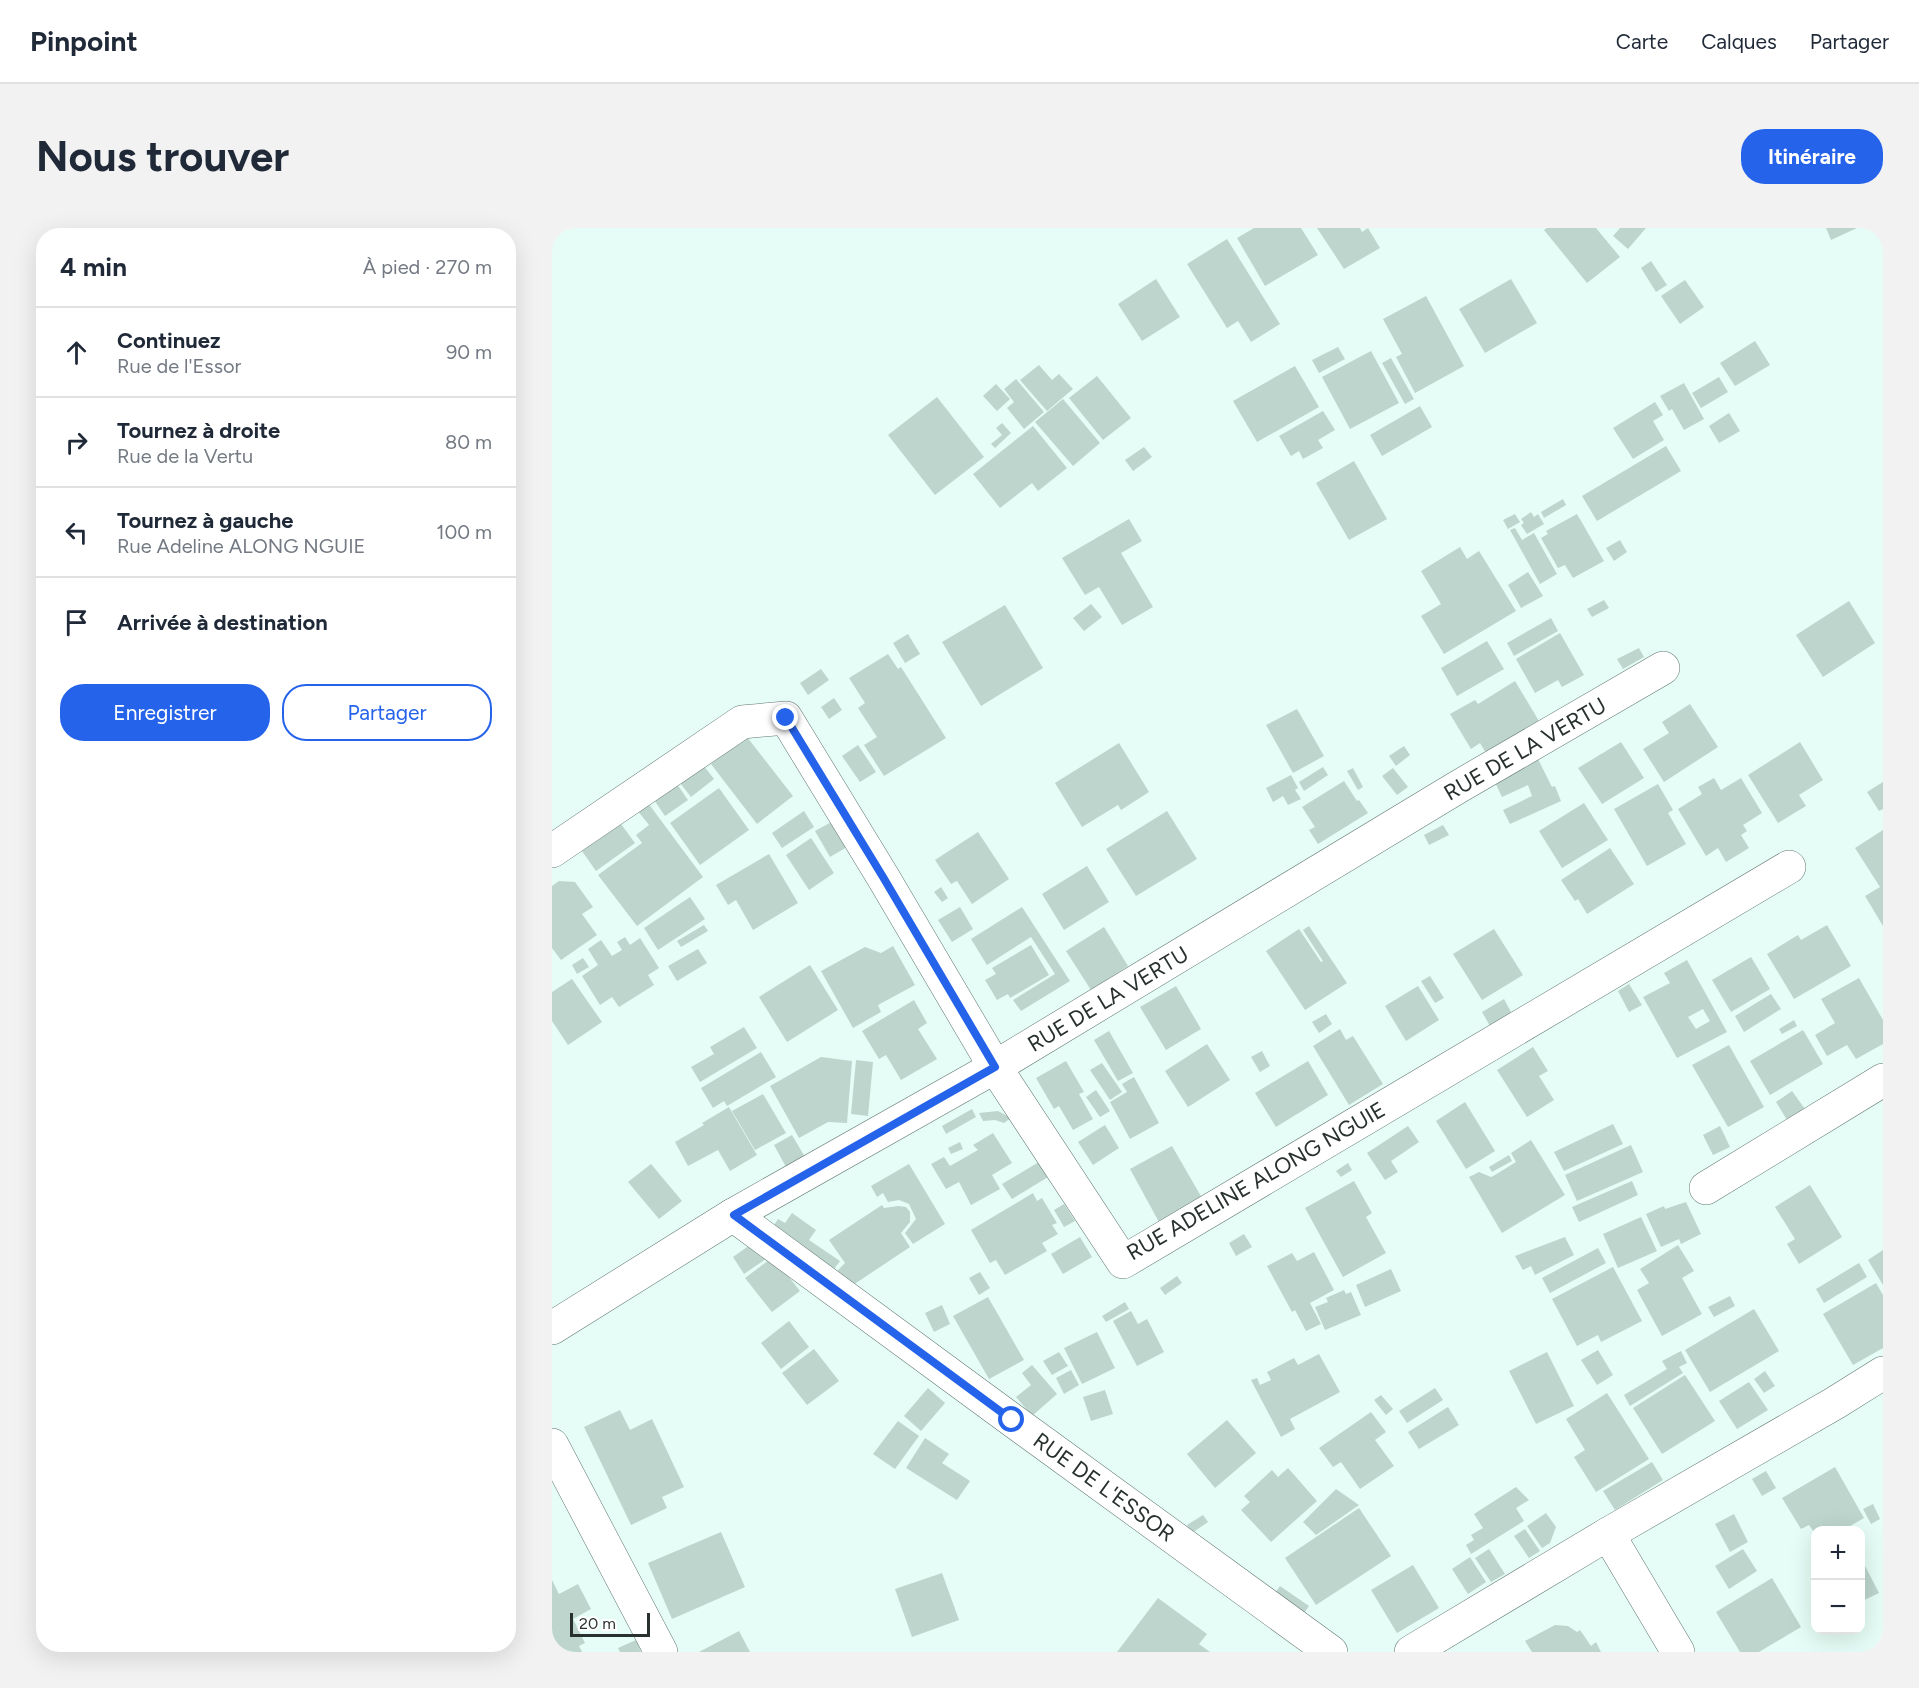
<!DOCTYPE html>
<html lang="fr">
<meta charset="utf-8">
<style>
body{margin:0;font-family:Figtree,sans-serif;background:#f2f2f3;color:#1f2937}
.controls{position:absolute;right:18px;bottom:18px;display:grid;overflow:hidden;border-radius:12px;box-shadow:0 6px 24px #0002}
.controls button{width:54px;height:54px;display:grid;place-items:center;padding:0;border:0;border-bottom:2px solid #e0e1e3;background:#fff;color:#1f2937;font:30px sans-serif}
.scale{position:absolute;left:18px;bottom:15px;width:80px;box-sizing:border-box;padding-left:6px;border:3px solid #28312e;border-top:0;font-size:16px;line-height:21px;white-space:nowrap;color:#28312e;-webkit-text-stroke:4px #fff;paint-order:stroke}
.stop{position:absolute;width:18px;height:18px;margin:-14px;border:4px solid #2563eb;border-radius:50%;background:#fff}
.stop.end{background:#2563eb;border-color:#fff;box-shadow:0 2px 6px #0008}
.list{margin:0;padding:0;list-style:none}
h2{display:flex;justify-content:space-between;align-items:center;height:78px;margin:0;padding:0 24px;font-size:26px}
h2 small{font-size:20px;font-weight:400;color:#747a83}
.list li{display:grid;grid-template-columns:39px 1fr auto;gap:18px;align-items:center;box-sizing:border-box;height:90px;padding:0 24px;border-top:2px solid #e0e1e3}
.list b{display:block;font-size:22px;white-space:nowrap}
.list p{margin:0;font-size:20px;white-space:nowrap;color:#747a83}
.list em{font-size:20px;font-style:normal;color:#747a83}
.actions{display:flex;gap:12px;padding:18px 24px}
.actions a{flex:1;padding:14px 0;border:2px solid #2563eb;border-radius:24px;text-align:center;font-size:21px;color:#2563eb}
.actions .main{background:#2563eb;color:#fff}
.icon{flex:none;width:33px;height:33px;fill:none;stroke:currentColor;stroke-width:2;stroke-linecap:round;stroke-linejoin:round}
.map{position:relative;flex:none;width:1331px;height:1424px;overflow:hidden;border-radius:24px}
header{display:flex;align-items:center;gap:36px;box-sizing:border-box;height:84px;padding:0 30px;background:#fff;border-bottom:2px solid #e0e1e3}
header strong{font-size:28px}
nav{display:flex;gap:33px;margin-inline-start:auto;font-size:21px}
.intro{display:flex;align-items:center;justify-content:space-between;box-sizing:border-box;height:144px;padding:0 36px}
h1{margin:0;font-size:42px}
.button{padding:15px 27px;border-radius:24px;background:#2563eb;color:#fff;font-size:21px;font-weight:700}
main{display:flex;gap:36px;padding:0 36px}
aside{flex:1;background:#fff;border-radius:24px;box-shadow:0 6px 24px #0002}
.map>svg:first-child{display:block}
.building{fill:#bdd5cd;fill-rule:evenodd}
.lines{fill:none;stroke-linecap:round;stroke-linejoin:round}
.minor-casing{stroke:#617770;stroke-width:34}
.minor{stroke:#fff;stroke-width:33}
.route{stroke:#2563eb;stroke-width:8}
.labels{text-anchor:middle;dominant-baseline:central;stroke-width:6;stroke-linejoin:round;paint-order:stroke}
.street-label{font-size:22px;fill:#28312e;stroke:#fff}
</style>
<header>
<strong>Pinpoint</strong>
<nav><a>Carte</a><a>Calques</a><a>Partager</a></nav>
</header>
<div class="intro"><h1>Nous trouver</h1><a class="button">Itinéraire</a></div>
<main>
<aside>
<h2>4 min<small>À pied · 270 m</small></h2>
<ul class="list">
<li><svg class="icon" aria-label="ahead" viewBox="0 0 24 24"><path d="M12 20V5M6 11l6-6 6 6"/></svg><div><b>Continuez</b><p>Rue de l'Essor</p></div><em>90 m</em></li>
<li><svg class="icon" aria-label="right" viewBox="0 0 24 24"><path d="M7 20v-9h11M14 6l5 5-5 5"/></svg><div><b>Tournez à droite</b><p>Rue de la Vertu</p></div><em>80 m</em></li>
<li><svg class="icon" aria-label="left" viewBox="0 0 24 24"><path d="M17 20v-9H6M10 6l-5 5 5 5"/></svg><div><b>Tournez à gauche</b><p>Rue Adeline ALONG NGUIE</p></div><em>100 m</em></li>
<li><svg class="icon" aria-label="arrive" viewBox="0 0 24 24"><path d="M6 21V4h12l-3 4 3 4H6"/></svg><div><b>Arrivée à destination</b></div></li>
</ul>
<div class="actions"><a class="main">Enregistrer</a><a>Partager</a></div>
</aside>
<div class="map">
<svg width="1331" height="1424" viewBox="0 0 1331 1424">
<rect width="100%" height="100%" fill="#e5fdf6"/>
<g class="building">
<polygon points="702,0 749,0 766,27 713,58 685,10"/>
<polygon points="765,0 808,0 810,4 816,0 828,20 792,41"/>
<polygon points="995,0 1044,0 1068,29 1035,55 992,2"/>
<polygon points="1068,0 1094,0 1076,21 1061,8"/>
<polygon points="1274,0 1305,0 1279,12"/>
<polygon points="675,11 728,96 699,114 686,93 675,100 635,36"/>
<polygon points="1099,33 1115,57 1104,64 1089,40"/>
<polygon points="604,51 628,89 590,113 566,76"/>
<polygon points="959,51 985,95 933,125 907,81"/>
<polygon points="1133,52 1152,79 1128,96 1109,68"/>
<polygon points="874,68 912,138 863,165 844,129 850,126 831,91"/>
<polygon points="1203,113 1218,137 1183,158 1168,135"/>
<polygon points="786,119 793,131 767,145 760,132"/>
<polygon points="819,123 847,175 798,201 770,149"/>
<polygon points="839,130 862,171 853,176 830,135"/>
<polygon points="487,137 500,152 507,146 521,161 495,183 468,152"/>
<polygon points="743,138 767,179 705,214 681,173"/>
<polygon points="545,148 579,190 551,212 517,170"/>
<polygon points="1167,149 1176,164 1149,180 1140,165"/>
<polygon points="464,151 492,184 472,201 455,180 462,174 452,161"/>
<polygon points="1132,155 1152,191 1132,202 1120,181 1117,183 1108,168"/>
<polygon points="444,156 458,171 445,183 431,168"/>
<polygon points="385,169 432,229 383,267 336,207"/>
<polygon points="511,171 548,215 521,238 483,194"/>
<polygon points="1103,174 1111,187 1101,193 1112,212 1081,231 1061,200"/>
<polygon points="868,178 880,199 830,228 818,207"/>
<polygon points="771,183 783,202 766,212 771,220 751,231 747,223 739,228 727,208"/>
<polygon points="1177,185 1188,203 1167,215 1157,198"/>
<polygon points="450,195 459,205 443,220 439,216 450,207 444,200"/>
<polygon points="481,198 515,240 486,263 480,255 448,280 421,246"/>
<polygon points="1114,218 1129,243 1045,293 1030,268"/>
<polygon points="592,219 600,229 581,243 573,232"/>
<polygon points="802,233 835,291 797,312 764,255"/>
<polygon points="1011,271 1014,277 992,290 989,284"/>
<polygon points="979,284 982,289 986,286 992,296 975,306 969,297 972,295 969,291"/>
<polygon points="963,286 968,294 956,301 951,292"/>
<polygon points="1025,286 1052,333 1021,350 1013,337 1006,340 989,310 996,306 994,303"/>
<polygon points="577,291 590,313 569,325 601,379 570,397 547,359 533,367 510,330"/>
<polygon points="963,300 970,312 982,305 1005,346 988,356 958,302"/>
<polygon points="1068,312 1075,324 1062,333 1054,320"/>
<polygon points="908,319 915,331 927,323 964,383 892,426 869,388 889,376 869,343"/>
<polygon points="976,344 991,368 969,380 956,357"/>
<polygon points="1052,372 1057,380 1040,389 1035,381"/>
<polygon points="1297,373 1323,415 1271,449 1244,407"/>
<polygon points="539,376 550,389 532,403 521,390"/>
<polygon points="453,377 491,440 429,478 390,414"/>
<polygon points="999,390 1006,403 962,428 955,415"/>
<polygon points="1008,405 1032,447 1010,459 1006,452 983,465 964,431"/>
<polygon points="356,406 368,426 353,435 341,415"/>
<polygon points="935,413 952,441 905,468 889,440"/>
<polygon points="1087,420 1092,429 1071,441 1065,431"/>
<polygon points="336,426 346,441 349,439 394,510 332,548 312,517 325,509 306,480 313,475 297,450"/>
<polygon points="269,441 277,452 256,467 248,455"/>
<polygon points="963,453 987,493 934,525 928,515 919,521 898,486 923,472 926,476"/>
<polygon points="282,470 290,482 277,491 269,479"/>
<polygon points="1138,476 1166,519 1112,554 1091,521 1117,505 1110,494"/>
<polygon points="745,481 772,528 741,545 714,497"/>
<polygon points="195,509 241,568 205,596 159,536"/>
<polygon points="1069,514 1092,550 1050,576 1026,540"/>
<polygon points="1248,514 1271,552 1247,567 1254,578 1226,595 1196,547"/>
<polygon points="567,515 597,564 569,582 566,577 530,599 503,555"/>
<polygon points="306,517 324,544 308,554 290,528"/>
<polygon points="852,518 858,527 844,538 837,528"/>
<polygon points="986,531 1000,559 1003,558 1009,573 958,596 951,582 980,568 976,557 950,569 942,552"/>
<polygon points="148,533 162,551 139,569 125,551"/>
<polygon points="771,539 776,547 752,563 747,554"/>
<polygon points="801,540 811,559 806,562 795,543"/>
<polygon points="841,540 856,559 845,567 830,548"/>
<polygon points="739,547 746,560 743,562 749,571 736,577 731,568 721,574 714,560"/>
<polygon points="1162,550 1169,562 1189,550 1210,585 1191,597 1195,603 1189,607 1197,620 1174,634 1166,620 1154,628 1126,581 1150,566 1146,559"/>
<polygon points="122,552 136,572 113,588 100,569"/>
<polygon points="792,553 805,573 807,572 816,585 766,616 757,602 763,599 750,579"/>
<polygon points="1331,554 1331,581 1327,583 1315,564"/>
<polygon points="1106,556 1121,582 1116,585 1134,616 1095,638 1062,581"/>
<polygon points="167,560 197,602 148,637 118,595"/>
<polygon points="96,575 151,649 85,698 46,647 90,615 84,607 97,597 85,582"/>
<polygon points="1032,575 1056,612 1010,640 987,603"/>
<polygon points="252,583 262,599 230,620 220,605"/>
<polygon points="615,583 645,631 584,668 554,621"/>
<polygon points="285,591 300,616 278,629 263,603"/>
<polygon points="69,596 83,615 44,643 30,623"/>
<polygon points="891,597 897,607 877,617 872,607"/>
<polygon points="1331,602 1331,698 1313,668 1328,659 1303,620"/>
<polygon points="426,604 457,651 420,676 405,653 399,656 383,632"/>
<polygon points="259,610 282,645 257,662 234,627"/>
<polygon points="1058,620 1082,656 1035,686 1026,671 1023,673 1009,652"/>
<polygon points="217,626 246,675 201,702 184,672 176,677 164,657"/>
<polygon points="535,638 557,674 512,702 490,666"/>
<polygon points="7,653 23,654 41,679 30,686 45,707 9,732 0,720 0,658"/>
<polygon points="389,659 396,670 390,674 382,664"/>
<polygon points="138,669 153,691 106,722 92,700"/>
<polygon points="408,679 421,701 400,714 386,692"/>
<polygon points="470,679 518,753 469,783 461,772 503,746 479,709 435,737 419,711"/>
<polygon points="152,697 156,703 129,719 125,713"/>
<polygon points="1275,697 1299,738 1242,771 1215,726 1246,707 1249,712"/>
<polygon points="757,698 795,755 753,782 714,723 747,701 769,734 771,733 751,702"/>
<polygon points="552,699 576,738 539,762 514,723"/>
<polygon points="942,701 971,747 930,772 901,726"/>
<polygon points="73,709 78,717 88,710 107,740 96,747 102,757 67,779 60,769 48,777 30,748 46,737 36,721 49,712 60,728 70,722 65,714"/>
<polygon points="479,717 497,747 458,770 456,766 445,772 433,752 444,746 440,740"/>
<polygon points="341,718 363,757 326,777 329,784 301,800 269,743 313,719 329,725"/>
<polygon points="146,721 155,735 125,753 116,738"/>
<polygon points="1199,729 1218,761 1179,784 1160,752"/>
<polygon points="31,730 37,739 25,746 20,737"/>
<path d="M 1135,732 L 1175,804 L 1125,830 L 1091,769 L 1118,755 L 1112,745 ZM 1151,781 L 1158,793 L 1144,801 L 1136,789 Z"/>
<polygon points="258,737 286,782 235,814 207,769"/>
<polygon points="878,748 892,770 883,775 869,753"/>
<polygon points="1307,750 1331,792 1331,816 1304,831 1295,817 1275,828 1263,807 1283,795 1269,771"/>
<polygon points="20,751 50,794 16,817 0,793 0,764"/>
<polygon points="1077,756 1090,777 1077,784 1066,763"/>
<polygon points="624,758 649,801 614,822 588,779"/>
<polygon points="866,758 887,792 854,813 833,778"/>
<polygon points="1219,766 1229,781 1192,804 1183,788"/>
<polygon points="952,771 960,786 938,798 930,784"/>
<polygon points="362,772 375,795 366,801 385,831 349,852 334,827 327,831 310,803"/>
<polygon points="774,786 780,796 767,805 760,794"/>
<polygon points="1242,792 1245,798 1230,806 1227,801"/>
<polygon points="192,799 205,820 148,854 139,839 162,826 158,819"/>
<polygon points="788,801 794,812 801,808 831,856 797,877 761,818"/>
<polygon points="1251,802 1271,836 1218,867 1198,833"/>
<polygon points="557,803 581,845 566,853 542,812"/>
<polygon points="655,816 678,852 636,879 613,843"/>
<polygon points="1177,817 1212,879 1176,899 1140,837"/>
<polygon points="981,819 996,843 987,848 1002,872 975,889 945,842"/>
<polygon points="710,823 718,838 708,844 699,829"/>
<polygon points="209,824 224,849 175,878 172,873 161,880 149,860"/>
<polygon points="269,829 300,833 295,895 276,894 247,910 218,858"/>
<polygon points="304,832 321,834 316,888 299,886"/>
<polygon points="514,833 532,864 527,866 541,891 521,902 507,878 502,881 484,850"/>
<polygon points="756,833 776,867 724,899 703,865"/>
<polygon points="550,835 570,864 558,872 538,842"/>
<polygon points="582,849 607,895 578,911 558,874 575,864 570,856"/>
<polygon points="544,862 558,883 548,889 534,869"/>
<polygon points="1240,863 1253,881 1235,892 1224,874"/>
<polygon points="211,866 234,905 203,922 180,883"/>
<polygon points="913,874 943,923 914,941 884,893"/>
<polygon points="177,879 205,927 178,943 166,922 136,938 123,914 152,897 150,895"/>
<polygon points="420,881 424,889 394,906 390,898"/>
<polygon points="446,883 459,890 452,895 443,892 431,893 427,885"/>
<polygon points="1061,896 1071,916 1012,943 1002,924"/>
<polygon points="553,897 567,920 541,937 526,914"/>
<polygon points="856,898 867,914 839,933 846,944 833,952 815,925"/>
<polygon points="1168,898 1178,919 1161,927 1151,907"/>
<polygon points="441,905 460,935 440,947 448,961 419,977 407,954 394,961 379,936 392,929 398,938 426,922 421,917"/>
<polygon points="240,907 253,929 234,939 222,917"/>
<polygon points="979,912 1013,967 950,1005 917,949 927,944 939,949 943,947 964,934 959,925"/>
<polygon points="408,914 411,921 399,926 396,920"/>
<polygon points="1079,917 1091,944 1025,973 1013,947"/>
<polygon points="620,918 650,970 607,994 578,941"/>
<polygon points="957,927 960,933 940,944 937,939"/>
<polygon points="492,931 501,946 460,971 450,956"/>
<polygon points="796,935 800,942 789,949 784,943"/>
<polygon points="99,936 130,973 107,991 76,954"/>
<polygon points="357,936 393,996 361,1016 353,1005 364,991 357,976 347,972 336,974 331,965 325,969 319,958"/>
<polygon points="802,953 820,985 814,989 834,1025 791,1049 753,980"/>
<polygon points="1080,953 1086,967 1027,994 1020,979"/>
<polygon points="1258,957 1290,1009 1247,1036 1235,1016 1243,1011 1223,979"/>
<polygon points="481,965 485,973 490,970 505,995 500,997 506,1006 490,1015 495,1023 453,1047 444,1032 438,1035 419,1002"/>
<polygon points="1134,974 1149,1006 1129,1016 1127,1011 1109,1019 1094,986 1112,978 1113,981"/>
<polygon points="512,976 523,993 512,999 502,982"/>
<polygon points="330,977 332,980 346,978 354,979 358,984 358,994 349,1005 358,1019 298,1059 282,1046 293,1035 277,1012"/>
<polygon points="240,985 264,1002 257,1012 288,1033 280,1044 219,1002 226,991 233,995"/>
<polygon points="1089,989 1105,1023 1066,1040 1051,1006"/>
<polygon points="692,1006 700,1019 684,1028 677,1015"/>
<polygon points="528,1009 540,1029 511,1046 499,1026"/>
<polygon points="1013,1009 1022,1027 983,1047 979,1038 971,1042 963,1028"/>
<polygon points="198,1017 218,1028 192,1046 181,1029"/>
<polygon points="1126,1017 1142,1043 1130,1050 1150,1086 1110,1108 1085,1062 1097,1055 1088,1041"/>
<polygon points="1046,1020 1054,1035 998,1065 990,1050"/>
<polygon points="1331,1022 1331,1057 1316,1032"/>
<polygon points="762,1024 782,1062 758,1075 769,1096 754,1103 743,1082 740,1084 715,1038 740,1025 745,1033"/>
<polygon points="221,1029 248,1063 220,1084 193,1050"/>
<polygon points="1307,1035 1315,1049 1272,1075 1264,1061"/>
<polygon points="1061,1039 1090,1093 1049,1114 1046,1107 1025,1118 1000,1071"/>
<polygon points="839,1041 849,1063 813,1079 804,1057"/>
<polygon points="428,1044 438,1060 427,1067 417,1050"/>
<polygon points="625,1048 630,1055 613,1067 608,1060"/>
<polygon points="1324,1055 1331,1067 1331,1120 1301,1137 1271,1086"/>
<polygon points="792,1062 794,1066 799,1064 809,1087 773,1102 763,1079 776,1074 774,1070"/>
<polygon points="1178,1068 1183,1078 1162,1089 1156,1079"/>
<polygon points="436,1069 472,1132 437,1151 401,1088"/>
<polygon points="573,1074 577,1081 554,1094 550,1088"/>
<polygon points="390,1077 398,1096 382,1104 373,1085"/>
<polygon points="1202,1081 1227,1123 1158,1164 1133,1122"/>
<polygon points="579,1083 586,1096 595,1091 612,1124 585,1138 561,1093"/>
<polygon points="237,1093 257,1119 229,1141 209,1115"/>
<polygon points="545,1104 563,1140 530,1156 512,1120"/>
<polygon points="262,1121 287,1153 255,1177 230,1145"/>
<polygon points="1046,1122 1061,1147 1045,1157 1029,1132"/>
<polygon points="1129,1123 1135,1135 1127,1139 1131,1145 1078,1178 1072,1167 1115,1141 1110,1133"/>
<polygon points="507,1124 516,1138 500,1147 491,1133"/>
<polygon points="995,1124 1022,1178 984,1196 957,1143"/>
<polygon points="767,1126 788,1164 738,1191 743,1201 729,1209 699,1152 705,1150 708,1157 719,1152 715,1144 742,1130 746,1137"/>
<polygon points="480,1137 505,1166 480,1188 464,1169 479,1157 470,1145"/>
<polygon points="519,1142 527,1157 512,1166 504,1150"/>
<polygon points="1213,1143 1223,1158 1212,1165 1202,1151"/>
<polygon points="1133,1147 1163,1193 1110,1226 1081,1180"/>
<polygon points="1197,1154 1216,1182 1185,1201 1167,1173"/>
<polygon points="376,1160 393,1175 369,1203 352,1188"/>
<polygon points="883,1160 891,1172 855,1195 847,1183"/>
<polygon points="553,1162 561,1186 539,1193 531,1169"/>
<polygon points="1055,1165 1097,1231 1044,1264 1022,1229 1033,1222 1014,1191"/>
<polygon points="829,1167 841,1181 834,1187 822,1172"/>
<polygon points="896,1179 907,1197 867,1221 856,1204"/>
<polygon points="68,1182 78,1202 100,1191 132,1259 110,1269 115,1280 79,1297 32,1199"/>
<polygon points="819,1184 834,1204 823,1212 842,1238 808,1261 789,1234 781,1239 767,1220"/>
<polygon points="675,1192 704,1225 663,1260 635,1226"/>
<polygon points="346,1193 367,1208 343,1241 321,1226"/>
<polygon points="373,1210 397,1226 390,1235 418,1253 405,1272 354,1240"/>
<polygon points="1100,1234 1111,1252 1063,1282 1051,1263"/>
<polygon points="1283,1239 1312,1290 1291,1302 1264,1302 1264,1307 1257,1297 1249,1301 1230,1270"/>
<polygon points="736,1240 765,1273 719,1314 689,1282 698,1274 692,1268 720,1242 726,1249"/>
<polygon points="1214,1243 1224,1260 1210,1268 1200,1251"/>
<polygon points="964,1259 977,1272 964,1280 972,1293 919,1326 914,1317 922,1312 919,1307 931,1300 922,1286"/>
<polygon points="784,1261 807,1277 764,1307 751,1294"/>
<polygon points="1321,1276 1328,1291 1319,1296 1311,1281"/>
<polygon points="807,1280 839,1328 764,1377 733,1330"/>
<polygon points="994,1285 1004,1299 998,1315 990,1320 975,1298"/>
<polygon points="1182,1286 1196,1314 1178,1324 1163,1296"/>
<polygon points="651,1287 656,1294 640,1305 635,1297"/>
<polygon points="973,1301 988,1323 977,1330 962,1308"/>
<polygon points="169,1304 193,1359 120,1391 96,1335"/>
<polygon points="937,1321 953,1346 939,1354 923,1330"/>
<polygon points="1191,1321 1205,1343 1177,1361 1163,1338"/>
<polygon points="1308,1328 1327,1365 1308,1374"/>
<polygon points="918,1329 934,1354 916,1366 900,1341"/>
<polygon points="861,1337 887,1380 845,1405 819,1362"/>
<polygon points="390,1345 407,1392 360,1409 343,1361"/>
<polygon points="1220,1350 1249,1399 1207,1424 1188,1424 1164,1384"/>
<polygon points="0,1352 7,1366 26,1356 39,1381 21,1391 33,1415 27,1418 30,1424 0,1424"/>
<polygon points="728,1358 757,1378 750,1388 721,1368"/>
<polygon points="606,1370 655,1406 647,1416 658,1424 565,1424"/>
<polygon points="1003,1397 1016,1398 1025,1404 1028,1402 1039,1418 1044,1414 1049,1424 980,1424 973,1413"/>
<polygon points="187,1403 198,1424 147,1424"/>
<polygon points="84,1412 89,1424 68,1424 66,1420"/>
</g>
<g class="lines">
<g class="minor-casing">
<g id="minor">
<polyline points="0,623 190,494 234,490 331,649 443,839 571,1034 1237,639"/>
<polyline points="1154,960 1331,852"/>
<polyline points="181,987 460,1192 779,1424"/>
<polyline points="0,1100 181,987 443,839 906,559 1111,440"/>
<polyline points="0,1217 109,1424"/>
<polyline points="1056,1306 1126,1424"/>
<polyline points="859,1424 1056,1306 1283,1175 1331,1145"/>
</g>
</g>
<use href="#minor" class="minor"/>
</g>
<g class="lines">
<polyline class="route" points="234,490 331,649 443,839 182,987 460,1192"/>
</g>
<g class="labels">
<g class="street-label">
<text transform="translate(973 521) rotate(-30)">RUE DE LA VERTU</text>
<text transform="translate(556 771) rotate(-31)">RUE DE LA VERTU</text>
<text transform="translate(704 953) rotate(-30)">RUE ADELINE ALONG NGUIE</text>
<text transform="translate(552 1259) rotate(36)">RUE DE L'ESSOR</text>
</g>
</g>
</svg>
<div class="controls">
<button>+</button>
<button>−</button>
</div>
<div class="scale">20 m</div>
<div class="stop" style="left:460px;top:1192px"></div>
<div class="stop end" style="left:234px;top:490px"></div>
</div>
</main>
